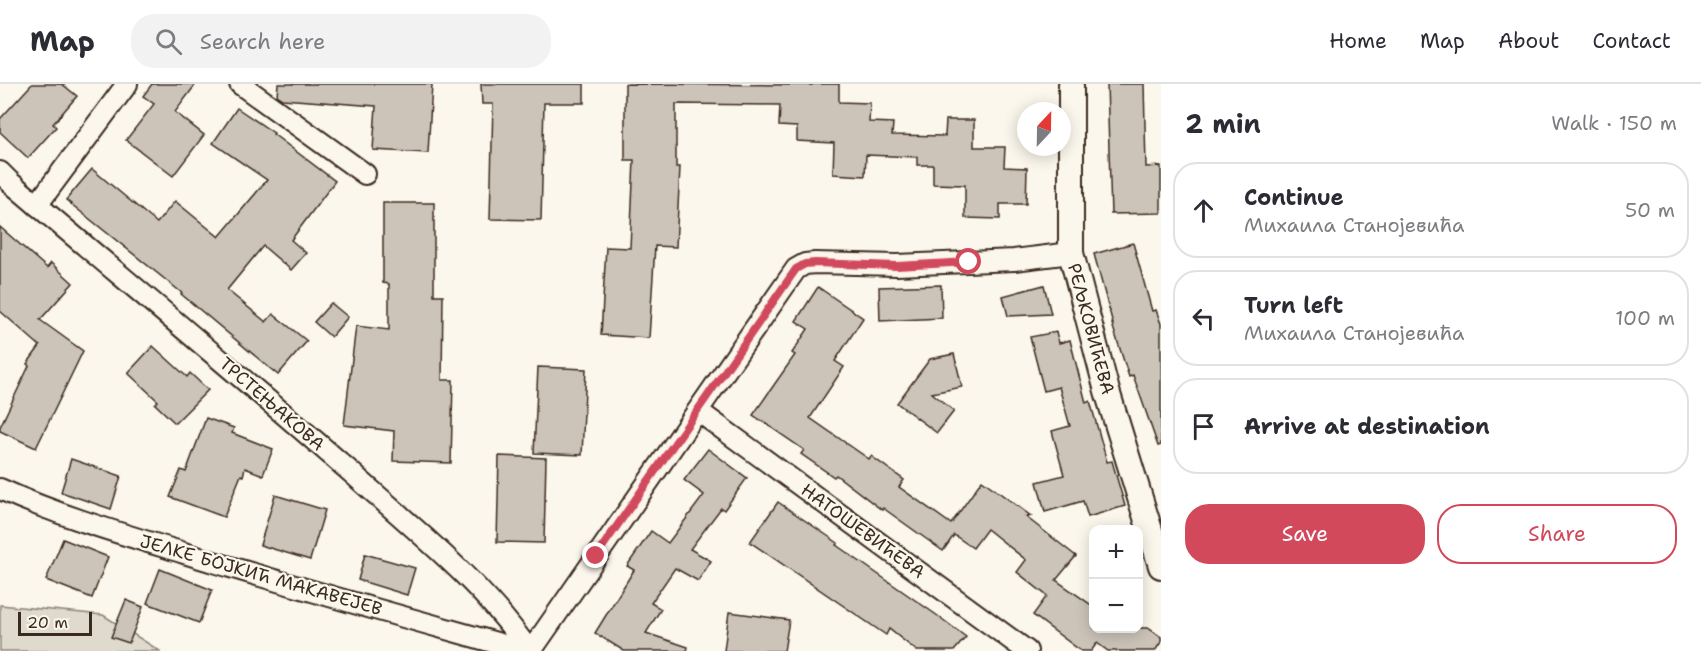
<!DOCTYPE html>
<meta charset="utf-8">
<style>
body{margin:0;font-family:"Shantell Sans",sans-serif;background:#f2f2f3;color:#2b2b33}
.controls{position:absolute;right:18px;bottom:18px;display:grid;overflow:hidden;border-radius:12px;box-shadow:0 3px 15px #0003}
.controls button{width:54px;height:54px;display:grid;place-items:center;padding:0;border:0;border-bottom:2px solid #e1e1e2;background:#fff;color:#2b2b33;font:30px sans-serif}
.compass{position:absolute;left:1017px;top:18px;width:54px;height:54px;border-radius:50%;background:#fff;box-shadow:0 3px 15px #0003;rotate:22deg}
.scale{position:absolute;left:18px;bottom:15px;width:74px;box-sizing:border-box;padding-left:6px;border:3px solid #3b2a1e;border-top:0;font-size:16px;line-height:21px;white-space:nowrap;color:#3b2a1e;-webkit-text-stroke:4px #fbf7ec;paint-order:stroke}
.stop{position:absolute;width:18px;height:18px;margin:-14px;border:4px solid #d1495b;border-radius:50%;background:#fff}
.stop.end{background:#d1495b;border-color:#fff;box-shadow:0 2px 6px #0008}
.list{margin:0;padding:0;list-style:none}
h2{display:flex;justify-content:space-between;align-items:center;height:78px;margin:0;padding:0 24px;font-size:26px}
h2 small{font-size:20px;font-weight:400;color:#7c7c81}
.list li{display:grid;grid-template-columns:39px 1fr auto;gap:18px;align-items:center;box-sizing:border-box;height:96px;margin:0 12px 12px;padding:0 12px;border:2px solid #e1e1e2;border-radius:24px}
.list b{display:block;font-size:22px;white-space:nowrap}
.list p{margin:0;font-size:20px;white-space:nowrap;color:#7c7c81}
.list em{font-size:20px;font-style:normal;color:#7c7c81}
.actions{display:flex;gap:12px;padding:18px 24px}
.actions a{flex:1;padding:14px 0;border:2px solid #d1495b;border-radius:24px;text-align:center;font-size:21px;color:#d1495b}
.actions .main{background:#d1495b;color:#fff}
.icon{flex:none;width:33px;height:33px;fill:none;stroke:currentColor;stroke-width:2;stroke-linecap:round;stroke-linejoin:round}
.map{position:relative;flex:none;width:1161px;height:567px;overflow:hidden}
header{display:flex;align-items:center;gap:36px;box-sizing:border-box;height:84px;padding:0 30px;background:#fff;border-bottom:2px solid #e1e1e2}
header strong{font-size:28px}
nav{display:flex;gap:33px;margin-inline-start:auto;font-size:21px}
.search{width:420px;height:54px;background:#f2f2f3;display:flex;align-items:center;gap:15px;box-sizing:border-box;padding:0 21px;border-radius:24px;color:#7c7c81;font-size:22px}
main{display:flex}
aside{flex:1;background:#fff}
.map>svg:first-child{display:block}
.green{fill:#dfd9ce;stroke:#8d8276;stroke-width:1.5}
.building{fill:#ccc4b9;stroke:#3b2a1e;stroke-width:1.5}
.lines{fill:none;stroke-linecap:round;stroke-linejoin:round}
.minor-casing{stroke:#3b2a1e;stroke-width:24}
.tertiary-casing{stroke:#3b2a1e;stroke-width:28}
.minor{stroke:#fbf7ec;stroke-width:20}
.tertiary{stroke:#fbf7ec;stroke-width:24}
.route{stroke:#d1495b;stroke-width:8}
.labels{text-anchor:middle;dominant-baseline:central;stroke-width:4.5;stroke-linejoin:round;paint-order:stroke}
.street-label{font-size:18px;fill:#3b2a1e;stroke:#fbf7ec}
</style>
<header>
<strong>Map</strong>
<div class="search"><svg class="icon" aria-label="search" viewBox="0 0 24 24"><circle cx="10" cy="10" r="6"/><path d="M15 15l6 6"/></svg>Search here</div>
<nav><a>Home</a><a>Map</a><a>About</a><a>Contact</a></nav>
</header>
<main>
<div class="map">
<svg width="1161" height="567" viewBox="0 0 1161 567">
<rect width="100%" height="100%" fill="#fbf7ec"/>
<filter id="ink" filterUnits="userSpaceOnUse"><feTurbulence type="fractalNoise" baseFrequency=".0167" numOctaves="2"/><feDisplacementMap in="SourceGraphic" scale="12" xChannelSelector="R" yChannelSelector="G"/><feConvolveMatrix kernelMatrix="1 2 1 2 8 2 1 2 1" color-interpolation-filters="sRGB"/></filter>
<g filter="url(#ink)">
<polygon class="green" points="0,521 103,531 160,567 0,567"/>
<g class="building">
<polygon points="32,0 62,0 77,12 53,40 56,43 28,74 0,48 0,35"/>
<polygon points="152,0 196,0 175,28 204,51 173,92 126,56 154,20 143,12"/>
<polygon points="278,0 432,0 428,69 373,66 376,22 282,15 277,12"/>
<polygon points="481,0 584,0 584,19 544,19 541,136 490,135 493,20 482,20"/>
<polygon points="625,0 812,1 813,0 839,0 839,18 870,19 869,38 893,39 892,51 945,52 946,36 974,36 974,63 1005,63 1004,83 1027,84 1026,120 1000,120 1000,135 965,134 965,101 933,100 933,81 917,81 917,73 866,71 865,92 833,90 834,59 797,57 797,43 779,42 780,21 676,20 676,83 680,83 676,163 655,162 649,254 601,251 606,163 630,164 634,76 625,76"/>
<polygon points="1107,0 1144,0 1146,83 1161,82 1161,129 1111,130"/>
<polygon points="237,24 274,49 273,50 335,97 291,156 306,169 291,186 263,162 227,206 266,238 273,230 307,257 278,291 181,210 182,209 66,116 92,85 157,139 175,117 219,153 267,96 213,59"/>
<polygon points="383,119 434,119 434,211 443,211 442,296 453,296 451,379 393,377 394,347 344,341 356,242 389,246 389,200 383,199"/>
<polygon points="0,143 47,184 51,179 73,199 40,236 83,267 36,364 0,347 0,343 29,282 27,280 40,262 0,227"/>
<polygon points="1133,159 1152,227 1156,226 1161,240 1161,361 1158,362 1133,291 1129,293 1112,240 1113,240 1094,170"/>
<polygon points="941,201 942,234 880,237 879,203"/>
<polygon points="1044,201 1051,230 1008,232 1003,212"/>
<polygon points="818,203 863,234 835,277 844,283 810,334 869,375 871,372 904,396 899,403 951,440 982,396 1031,432 1026,433 1076,472 1056,496 1094,523 1094,544 1148,544 1161,553 1161,558 1155,567 1108,567 1097,559 1091,567 1081,567 1033,531 1047,512 1017,488 1026,476 987,445 973,464 954,451 943,467 883,424 882,426 836,391 834,393 801,370 804,366 753,331 795,271 792,269 808,245 796,237"/>
<polygon points="331,219 348,233 331,253 314,238"/>
<polygon points="1056,248 1059,259 1070,256 1086,319 1090,317 1107,378 1112,377 1125,422 1088,433 1083,417 1045,428 1037,398 1064,391 1052,347 1070,342 1059,303 1044,307 1030,253"/>
<polygon points="153,262 187,293 190,289 208,306 175,339 155,320 158,317 128,289"/>
<polygon points="954,270 962,303 932,309 954,327 937,349 897,319 930,275"/>
<polygon points="538,283 586,285 582,371 534,369"/>
<polygon points="206,334 234,344 232,349 273,365 263,391 245,384 243,392 241,391 224,433 170,413 181,386 186,388"/>
<polygon points="708,365 747,394 724,426 721,424 690,465 711,477 698,497 675,484 651,519 661,525 646,549 688,563 687,567 624,567 595,549 634,486 627,482 651,447 668,459 704,411 684,396"/>
<polygon points="499,372 546,374 544,459 497,458"/>
<polygon points="71,375 121,392 111,425 61,408"/>
<polygon points="275,411 325,426 310,476 260,461"/>
<polygon points="778,418 838,459 836,461 938,532 966,553 954,567 917,567 889,545 886,551 750,458"/>
<polygon points="63,455 108,473 92,514 46,496"/>
<polygon points="365,470 415,484 407,511 358,496"/>
<polygon points="160,485 212,506 199,539 147,519"/>
<polygon points="126,516 143,523 129,559 111,553"/>
<polygon points="729,528 789,536 784,567 724,567"/>
</g>
<g class="lines">
<g class="minor-casing">
<g id="minor">
<polyline points="240,0 365,90"/>
<path d="M 0,88 L 10,98 C 124,195 240,291 353,390 C 413,444 484,500 529,567"/>
<polyline points="37,121 127,0"/>
<polyline points="698,327 1027,567"/>
<path d="M 0,405 C 60,432 122,450 184,469 C 297,504 411,535 525,567"/>
<polyline points="531,567 796,185 805,180 815,179 897,181 1014,176 1071,169"/>
</g>
</g>
<g class="tertiary-casing">
<polyline id="tertiary" points="1071,0 1071,169 1107,307 1161,482"/>
</g>
<use href="#minor" class="minor"/>
<use href="#tertiary" class="tertiary"/>
</g>
</g>
<g class="lines" filter="url(#ink)">
<polyline class="route" points="596,472 796,185 805,180 815,179 897,182 969,178"/>
</g>
<g class="labels">
<g class="street-label">
<text transform="translate(1091 245) rotate(75)">РЕЉКОВИЋЕВА</text>
<text transform="translate(272 320) rotate(41)">ТРСТЕЊАКОВА</text>
<text transform="translate(863 447) rotate(36)">НАТОШЕВИЋЕВА</text>
<text transform="translate(261 491) rotate(16)">ЈЕЛКЕ БОЈКИЋ МАКАВЕЈЕВ</text>
</g>
</g>
</svg>
<div class="controls">
<button>+</button>
<button>−</button>
</div>
<svg class="compass" viewBox="-18 -18 36 36"><path d="M0-13l5 13h-10z" fill="#e53935"/><path d="M0 13l5-13h-10z" fill="#7c7c81"/></svg>
<div class="scale">20 m</div>
<div class="stop" style="left:969px;top:178px"></div>
<div class="stop end" style="left:596px;top:472px"></div>
</div>
<aside>
<h2>2 min<small>Walk · 150 m</small></h2>
<ul class="list">
<li><svg class="icon" aria-label="ahead" viewBox="0 0 24 24"><path d="M12 20V5M6 11l6-6 6 6"/></svg><div><b>Continue</b><p>Михаила Станојевића</p></div><em>50 m</em></li>
<li><svg class="icon" aria-label="left" viewBox="0 0 24 24"><path d="M17 20v-9H6M10 6l-5 5 5 5"/></svg><div><b>Turn left</b><p>Михаила Станојевића</p></div><em>100 m</em></li>
<li><svg class="icon" aria-label="arrive" viewBox="0 0 24 24"><path d="M6 21V4h12l-3 4 3 4H6"/></svg><div><b>Arrive at destination</b></div></li>
</ul>
<div class="actions"><a class="main">Save</a><a>Share</a></div>
</aside>
</main>
